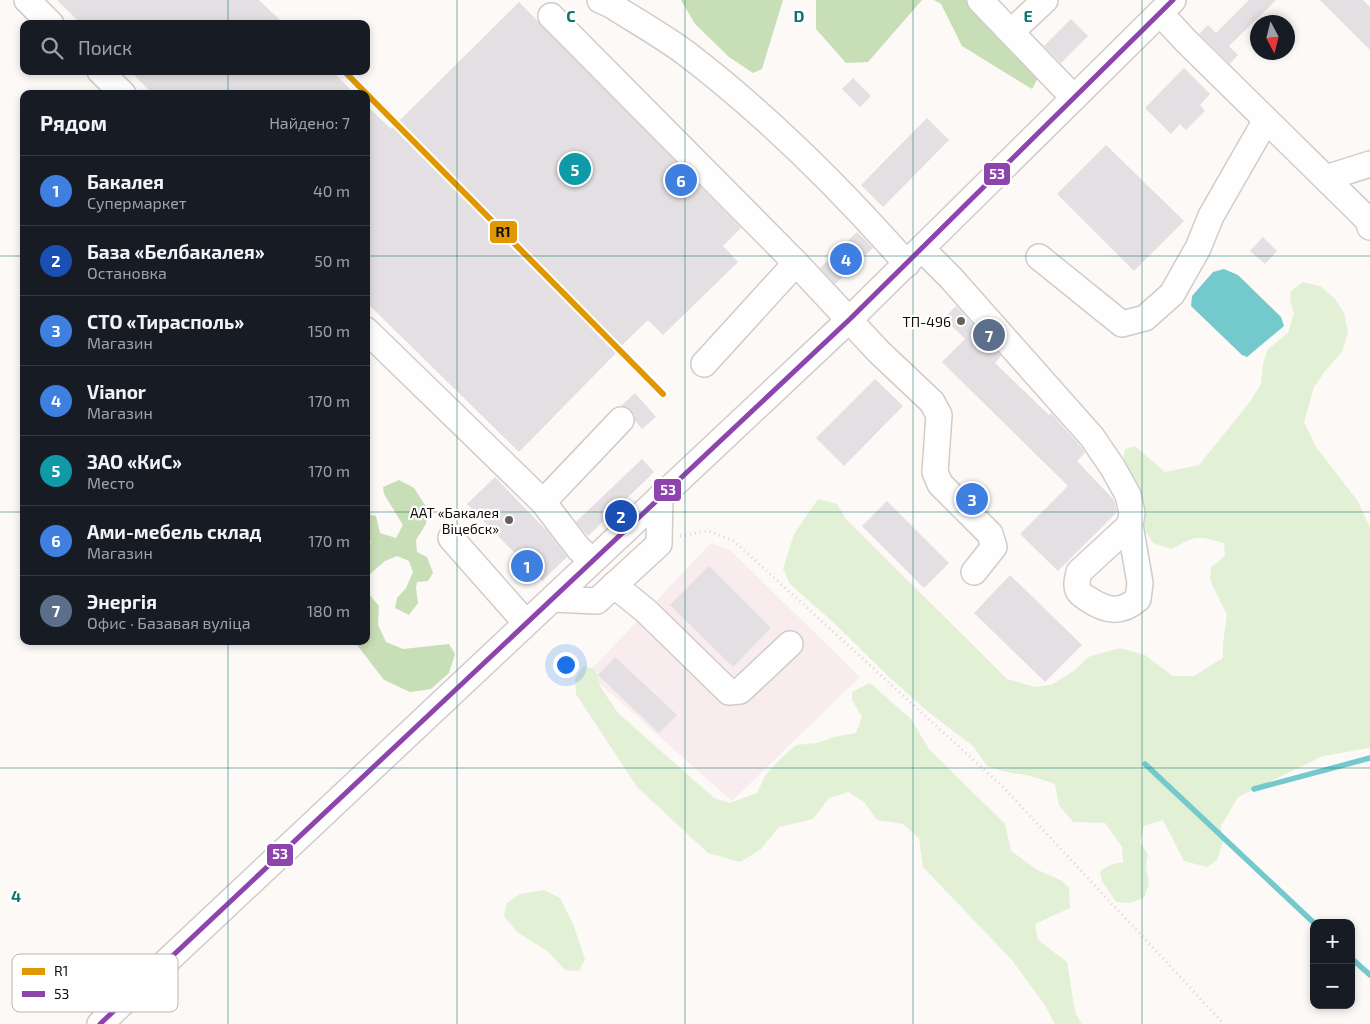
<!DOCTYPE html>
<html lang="ru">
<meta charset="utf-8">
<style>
body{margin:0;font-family:"Exo 2",sans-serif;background:#20242c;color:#f1f3f6}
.controls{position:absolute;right:15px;bottom:15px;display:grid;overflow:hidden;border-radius:10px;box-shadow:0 2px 8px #0003}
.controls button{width:45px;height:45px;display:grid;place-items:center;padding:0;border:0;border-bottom:1px solid #363941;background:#171b24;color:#f1f3f6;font:25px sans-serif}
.compass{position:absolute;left:1250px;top:15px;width:45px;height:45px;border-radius:50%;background:#171b24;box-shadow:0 2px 8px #0003;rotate:173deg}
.you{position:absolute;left:565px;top:664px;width:18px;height:18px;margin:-12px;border:4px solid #fff;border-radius:50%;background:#1a73e8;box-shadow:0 0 0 8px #1a73e833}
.badge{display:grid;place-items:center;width:32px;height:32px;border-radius:50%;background:#d93025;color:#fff;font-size:16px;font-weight:700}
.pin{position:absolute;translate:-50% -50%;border:2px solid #fff;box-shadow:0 1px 5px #0006}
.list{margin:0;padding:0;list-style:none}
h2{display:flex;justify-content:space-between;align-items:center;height:65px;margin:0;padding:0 20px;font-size:21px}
h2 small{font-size:16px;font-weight:400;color:#9ea1a6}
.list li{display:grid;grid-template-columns:32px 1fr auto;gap:15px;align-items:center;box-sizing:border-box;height:70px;padding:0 20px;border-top:1px solid #363941}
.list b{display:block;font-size:19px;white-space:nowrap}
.list p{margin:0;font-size:16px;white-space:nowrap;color:#9ea1a6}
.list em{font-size:16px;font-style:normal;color:#9ea1a6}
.icon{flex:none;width:28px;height:28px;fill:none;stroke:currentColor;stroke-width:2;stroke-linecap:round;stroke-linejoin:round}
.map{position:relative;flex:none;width:1370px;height:1024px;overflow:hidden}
.search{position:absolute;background:#171b24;box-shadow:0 2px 8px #0003;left:20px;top:20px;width:350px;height:55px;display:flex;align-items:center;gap:12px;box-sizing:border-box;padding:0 18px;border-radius:10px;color:#9ea1a6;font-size:19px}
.panel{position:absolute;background:#171b24;box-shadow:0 2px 8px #0003;left:20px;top:90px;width:350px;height:555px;border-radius:10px}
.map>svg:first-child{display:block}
.industrial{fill:#f9ecee}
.green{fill:#e2f1d6}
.forest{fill:#c8deb6}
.water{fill:#74c9cc}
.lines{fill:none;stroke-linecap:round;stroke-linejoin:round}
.stream{stroke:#74c9cc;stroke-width:5.5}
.building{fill:#e3dfe2}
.minor-casing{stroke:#d1ccc8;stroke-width:28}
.path{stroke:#d8d7d6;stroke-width:3;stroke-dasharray:1 4;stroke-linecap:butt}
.minor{stroke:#fffefe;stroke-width:25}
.bus-1-casing{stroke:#fff;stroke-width:9}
.bus-1{stroke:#8e44ad;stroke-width:5}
.rail-1-casing{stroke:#fff;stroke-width:10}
.rail-1{stroke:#e09701;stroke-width:6}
.grid{fill:none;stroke:#0f766e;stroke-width:1;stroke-opacity:0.55}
.poi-dot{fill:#65605c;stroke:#fff;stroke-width:2}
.labels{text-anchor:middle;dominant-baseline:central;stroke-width:4.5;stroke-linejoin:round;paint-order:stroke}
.poi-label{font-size:14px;fill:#140d08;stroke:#fff;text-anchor:end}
.key{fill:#fff;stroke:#b8b6b5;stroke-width:1}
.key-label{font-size:14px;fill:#140d08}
.grid-label{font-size:16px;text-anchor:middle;font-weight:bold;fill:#0f766e;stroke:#fff;stroke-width:4.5;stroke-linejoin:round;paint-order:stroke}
.line-badge{stroke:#fff;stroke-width:2}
.badge-label{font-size:14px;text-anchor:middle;font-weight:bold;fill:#fff}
.pale-badge-label{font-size:14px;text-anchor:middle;font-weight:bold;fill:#111}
</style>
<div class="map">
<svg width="1370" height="1024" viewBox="0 0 1370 1024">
<rect width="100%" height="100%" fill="#fcf9f7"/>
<polygon class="industrial" points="711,543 730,550 860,677 732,801 588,673"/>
<g class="green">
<path d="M 1303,282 L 1320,286 L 1335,299 L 1344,313 L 1348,332 L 1342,352 L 1325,371 L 1314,387 L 1304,422 L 1316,447 L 1357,500 L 1370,527 L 1370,748 L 1323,756 L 1238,797 L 1221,826 L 1223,842 L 1217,860 L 1207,867 L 1184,861 L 1163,820 L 1144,826 L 1140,842 L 1148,854 L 1146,866 L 1149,884 L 1144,898 L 1131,903 L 1116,902 L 1102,881 L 1100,871 L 1110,865 L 1123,862 L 1122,847 L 1105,823 L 1073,822 L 1059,805 L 1055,784 L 1031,776 L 1006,772 L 987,766 L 973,746 L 927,711 L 888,676 L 833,622 L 790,584 L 783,569 L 794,534 L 818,499 L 837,504 L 846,519 L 1007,679 L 1035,687 L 1051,685 L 1075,670 L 1088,657 L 1120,648 L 1145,655 L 1173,676 L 1194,676 L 1223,658 L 1223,643 L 1227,615 L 1210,580 L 1211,567 L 1225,556 L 1224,543 C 1198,536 1196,535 1172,549 L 1153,543 L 1144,529 L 1137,493 L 1123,461 L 1125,449 L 1135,446 L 1165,472 L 1199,465 L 1249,403 L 1261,384 L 1263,363 L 1268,349 L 1288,333 L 1294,313 L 1290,300 L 1291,291 Z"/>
<polygon points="583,666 595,669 600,686 618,713 714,798 730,803 757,793 765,776 780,759 796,745 817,743 834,737 856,733 862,717 852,700 852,692 870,683 911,719 929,749 1005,824 1011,851 1036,869 1062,881 1069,888 1070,908 1035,924 1038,940 1067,962 1075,1012 1082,1024 1055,1024 1044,1004 1011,959 923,867 919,838 903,824 877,820 864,802 848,792 829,798 813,819 779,827 760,850 740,862 708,853 637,787 576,694 575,679"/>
<polygon points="544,890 560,898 573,924 585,959 579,971 565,970 547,951 517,932 504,916 507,903 520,894"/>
</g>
<g class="forest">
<polygon points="681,0 783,0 762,69 753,73 729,57 695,24"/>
<polygon points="816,0 922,0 868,62 846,63 816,29"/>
<polygon points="934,0 969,0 1040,74 1032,89 962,46 941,4"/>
<polygon points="399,480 414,488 428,510 426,524 416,540 417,552 427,557 433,573 428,581 417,582 416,588 418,603 409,615 395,608 397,598 406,588 413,572 409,561 397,556 385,561 369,575 368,593 379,606 378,625 386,642 403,649 449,644 455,654 449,673 431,689 410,692 384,680 354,641 366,641 366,558 371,541 366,535 366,514 376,516 380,533 396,538 403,525 384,494 383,487"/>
</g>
<polygon class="water" points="1224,269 1238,275 1281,317 1284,326 1247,357 1242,355 1191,306 1192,296 1213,272"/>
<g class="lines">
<g class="stream">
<polyline points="1145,764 1314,923"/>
<polyline points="1254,789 1370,758"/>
<polyline points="1351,958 1370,975"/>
</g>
</g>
<g class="building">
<polygon points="57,0 259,0 284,24 81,24"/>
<polygon points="1249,0 1276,0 1229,46 1238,55 1230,64 1199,34 1208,25 1216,33"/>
<polygon points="1320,0 1363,0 1370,7 1370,50"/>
<polygon points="519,2 741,228 723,246 738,262 663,335 648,320 617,350 618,351 519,452 366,302 366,105 391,129"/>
<polygon points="1071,19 1088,36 1061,63 1044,46"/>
<polygon points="1184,68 1210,94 1200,105 1205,111 1186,130 1180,124 1171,134 1145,108"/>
<polygon points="130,71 332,71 355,94 153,94"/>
<polygon points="853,78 871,96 860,107 842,89"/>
<polygon points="927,118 949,140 883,207 861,185"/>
<polygon points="1106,145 1184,221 1134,271 1057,194"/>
<polygon points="857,232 873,248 835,284 820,268"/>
<polygon points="1263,237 1277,251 1265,264 1250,251"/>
<polygon points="956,306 1001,356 995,363 1049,415 1051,413 1082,448 1085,453 1077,461 1114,500 1117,512 1058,571 1020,534 1068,486 942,362 965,339 944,318"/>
<polygon points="875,379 903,406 844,466 816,438"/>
<polygon points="635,393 656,417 642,429 635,421 635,415 631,410 621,406"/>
<polygon points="642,459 654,472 588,536 576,522"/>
<polygon points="495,477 547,531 567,557 542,581 467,504"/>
<polygon points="887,501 949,563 924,588 862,526"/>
<polygon points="709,566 771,628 733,667 670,605"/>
<polygon points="1010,575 1082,645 1045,682 974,613"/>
<polygon points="615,657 677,715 659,733 598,675"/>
</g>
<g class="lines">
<g class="minor-casing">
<g id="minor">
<polyline points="27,0 51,24"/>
<path d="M 600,0 L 611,5 C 636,21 663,36 687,54 C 768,116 840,188 907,264"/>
<polyline points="980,0 1074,98"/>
<polyline points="1160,13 1185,40 1368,220 1370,227"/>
<polyline points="551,16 796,263 879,352 932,402 939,415 935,472 940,484 990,534 994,547 974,572"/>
<polyline points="1011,32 1045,0"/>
<polyline points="100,71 123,94"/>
<polyline points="1326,178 1370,164"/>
<path d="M 922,249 L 951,278 L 1092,437 L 1113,468 L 1128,495 L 1132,513 L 1130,525 L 1079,572 C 1078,578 1075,585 1079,592 C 1080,594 1085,597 1088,599 C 1106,611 1121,614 1138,599 L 1140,583 L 1130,525"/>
<polyline points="1039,257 1122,324 1145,318 1172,294 1198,248 1211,216 1266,120"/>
<polyline points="366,330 543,502 579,549 592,560"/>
<polyline points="704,364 796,263"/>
<polyline points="543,502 621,420"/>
<polyline points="451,538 526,623"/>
<polyline points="614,585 646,611 729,692 740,691 790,644"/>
<polyline points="553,599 597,601 659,544 660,497"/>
<polyline points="100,1024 850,319 1173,0"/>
</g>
</g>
<polyline class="path" points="680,536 708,531 734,541 1003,787 1224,1024"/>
<use href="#minor" class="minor"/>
<g class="bus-1-casing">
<polyline id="bus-1" points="100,1024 850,319 1173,0"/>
</g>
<use href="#bus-1" class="bus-1"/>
<g class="rail-1-casing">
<polyline id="rail-1" points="344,71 663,394"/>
</g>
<use href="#rail-1" class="rail-1"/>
</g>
<path class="grid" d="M 228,0 L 228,24M 457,0 L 457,1024M 685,0 L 685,1024M 913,0 L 913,1024M 1142,0 L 1142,1024M 228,71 L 228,94M 0,256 L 24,256M 366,256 L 1370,256M 0,512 L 24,512M 366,512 L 1370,512M 228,641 L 228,1024M 0,768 L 1370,768"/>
<g class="poi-dot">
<circle cx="961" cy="321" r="5"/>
<circle cx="509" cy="520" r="5"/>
</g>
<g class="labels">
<g class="poi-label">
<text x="951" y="321">ТП-496</text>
<text x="499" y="512">ААТ «Бакалея<tspan x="499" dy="16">Віцебск»</tspan></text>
</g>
</g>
<rect x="12" y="954" width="166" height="58" rx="8" class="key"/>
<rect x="22" y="968" width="23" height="7" fill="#e09701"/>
<rect x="22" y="991" width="23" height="6" fill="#8e44ad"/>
<g class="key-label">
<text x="54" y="976">R1</text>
<text x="54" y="999">53</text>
</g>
<g class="grid-label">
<text x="571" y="22">C</text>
<text x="799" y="22">D</text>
<text x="1028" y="22">E</text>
<text x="16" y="902">4</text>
</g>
<g class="line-badge">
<rect x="983" y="162" width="28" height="24" rx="5" fill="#8e44ad"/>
<rect x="489" y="220" width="29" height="24" rx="5" fill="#e09701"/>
<rect x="653" y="478" width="29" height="24" rx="5" fill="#8e44ad"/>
<rect x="266" y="843" width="28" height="24" rx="5" fill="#8e44ad"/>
</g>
<g class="badge-label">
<text x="997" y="179">53</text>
<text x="668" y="495">53</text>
<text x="280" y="859">53</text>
</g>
<g class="pale-badge-label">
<text x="503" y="237">R1</text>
</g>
</svg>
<div class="controls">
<button>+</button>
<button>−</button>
</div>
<svg class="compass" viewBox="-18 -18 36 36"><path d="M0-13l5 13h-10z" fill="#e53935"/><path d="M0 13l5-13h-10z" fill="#9ea1a6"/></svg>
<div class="you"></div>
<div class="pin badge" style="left:527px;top:566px;background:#3f7fe0">1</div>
<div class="pin badge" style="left:621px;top:516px;background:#1a4fb4">2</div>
<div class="pin badge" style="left:972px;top:499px;background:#3f7fe0">3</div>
<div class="pin badge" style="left:846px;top:259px;background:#3f7fe0">4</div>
<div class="pin badge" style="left:575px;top:169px;background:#0f9aa8">5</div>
<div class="pin badge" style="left:681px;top:180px;background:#3f7fe0">6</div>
<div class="pin badge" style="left:989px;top:335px;background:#5c6f8a">7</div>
<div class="search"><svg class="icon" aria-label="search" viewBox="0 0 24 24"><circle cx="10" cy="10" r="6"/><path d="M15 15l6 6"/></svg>Поиск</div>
<section class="panel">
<h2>Рядом<small>Найдено: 7</small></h2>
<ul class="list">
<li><span class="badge" style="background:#3f7fe0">1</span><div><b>Бакалея</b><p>Супермаркет</p></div><em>40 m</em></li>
<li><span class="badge" style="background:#1a4fb4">2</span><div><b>База «Белбакалея»</b><p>Остановка</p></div><em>50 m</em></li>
<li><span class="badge" style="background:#3f7fe0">3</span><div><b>СТО «Тирасполь»</b><p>Магазин</p></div><em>150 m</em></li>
<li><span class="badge" style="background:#3f7fe0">4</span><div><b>Vianor</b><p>Магазин</p></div><em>170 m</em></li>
<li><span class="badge" style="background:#0f9aa8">5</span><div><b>ЗАО «КиС»</b><p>Место</p></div><em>170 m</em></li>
<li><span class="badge" style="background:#3f7fe0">6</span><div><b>Ами-мебель склад</b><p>Магазин</p></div><em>170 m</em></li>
<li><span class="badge" style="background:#5c6f8a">7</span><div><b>Энергія</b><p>Офис · Базавая вуліца</p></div><em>180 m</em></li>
</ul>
</section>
</div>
